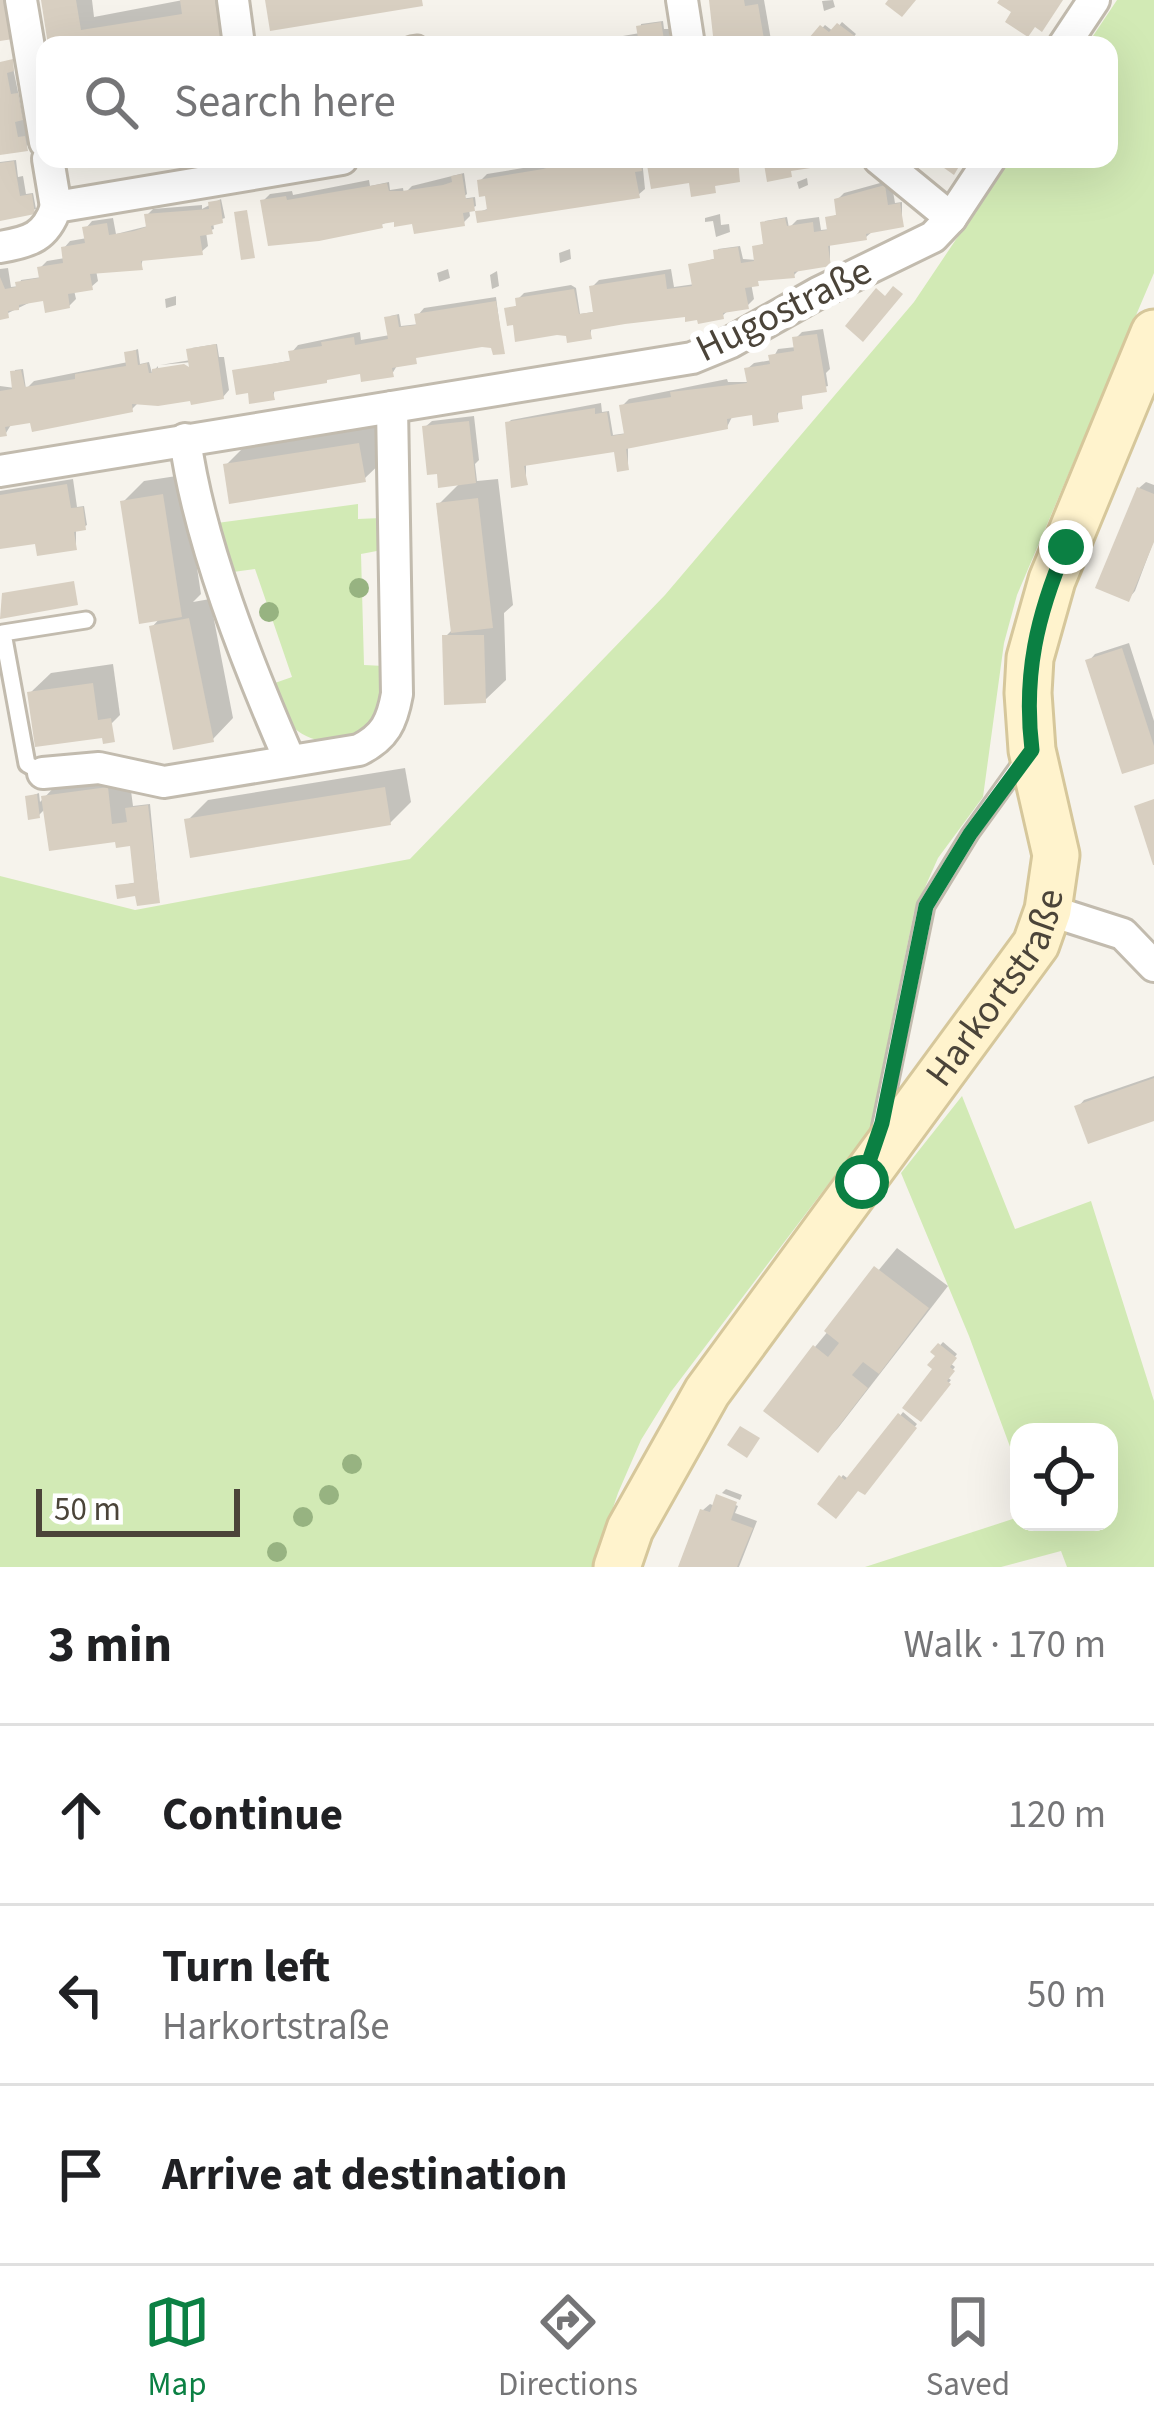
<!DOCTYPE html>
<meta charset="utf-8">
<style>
body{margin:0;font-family:"Source Sans 3",sans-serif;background:#f2f2f2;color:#202124}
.controls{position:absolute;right:36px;bottom:36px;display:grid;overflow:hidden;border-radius:24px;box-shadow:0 12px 48px #0002}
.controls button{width:108px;height:108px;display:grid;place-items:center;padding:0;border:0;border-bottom:3px solid #e0e0e0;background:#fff;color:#202124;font:60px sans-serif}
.scale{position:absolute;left:36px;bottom:30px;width:204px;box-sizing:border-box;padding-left:12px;border:6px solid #4b4439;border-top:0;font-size:33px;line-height:42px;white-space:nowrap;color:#4b4439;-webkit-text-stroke:9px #fff;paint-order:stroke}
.stop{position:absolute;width:36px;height:36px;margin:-27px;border:9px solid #0b8043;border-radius:50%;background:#fff}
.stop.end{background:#0b8043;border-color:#fff;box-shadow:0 3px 12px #0008}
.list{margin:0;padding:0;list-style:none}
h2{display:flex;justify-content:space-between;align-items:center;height:156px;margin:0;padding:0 48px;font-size:51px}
h2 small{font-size:39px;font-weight:400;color:#757577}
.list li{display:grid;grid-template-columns:78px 1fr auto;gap:36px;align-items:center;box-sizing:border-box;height:180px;padding:0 48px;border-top:3px solid #e0e0e0}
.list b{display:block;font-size:45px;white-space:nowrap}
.list p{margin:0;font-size:39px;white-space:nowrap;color:#757577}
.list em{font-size:39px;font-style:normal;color:#757577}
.icon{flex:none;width:66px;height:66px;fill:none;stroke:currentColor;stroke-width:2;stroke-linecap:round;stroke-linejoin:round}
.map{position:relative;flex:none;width:1154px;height:1567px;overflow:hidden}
.search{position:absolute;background:#fff;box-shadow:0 12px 48px #0002;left:36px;right:36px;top:36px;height:132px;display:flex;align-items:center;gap:30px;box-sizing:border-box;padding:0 42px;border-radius:24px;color:#757577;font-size:45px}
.sheet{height:696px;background:#fff}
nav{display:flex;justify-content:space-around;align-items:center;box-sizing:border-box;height:168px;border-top:3px solid #e0e0e0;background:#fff;font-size:33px;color:#757577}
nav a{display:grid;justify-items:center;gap:6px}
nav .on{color:#0b8043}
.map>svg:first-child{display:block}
.green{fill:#d2eab5}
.shadow{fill:#0003}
.building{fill:#d8cfc1}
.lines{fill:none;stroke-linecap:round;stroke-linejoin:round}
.lane-casing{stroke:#c2bbae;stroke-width:21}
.street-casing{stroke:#c2bbae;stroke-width:36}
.secondary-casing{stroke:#d6c79b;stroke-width:51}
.lane{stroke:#fff;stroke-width:15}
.street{stroke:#fff;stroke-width:30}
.secondary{stroke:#fff3cd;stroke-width:45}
.tree{fill:#97b381}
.route{stroke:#0b8043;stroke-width:15}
.labels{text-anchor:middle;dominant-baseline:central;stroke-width:12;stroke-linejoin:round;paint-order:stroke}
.street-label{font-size:39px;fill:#4b4439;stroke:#fff}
</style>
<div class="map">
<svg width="1154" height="1567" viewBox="0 0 1154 1567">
<rect width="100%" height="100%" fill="#f6f3ec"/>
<g class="green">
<polygon points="1117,0 1154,0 1154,273 1017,595 1004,643 983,797 938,858 914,912 870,1129 670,1393 641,1440 618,1493 593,1567 0,1567 0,876 135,910 410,859 665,595 914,302 1010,159 1109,159 1109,45 1087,45"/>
<path d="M 358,504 L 358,519 L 381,518 L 382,550 L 361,554 L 364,665 L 384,666 C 384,683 386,699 378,714 C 363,744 318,750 294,728 C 282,717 278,698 272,684 L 292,677 L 255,569 L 233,572 L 217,523 Z"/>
<polygon points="962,1096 1015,1229 1091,1201 1154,1401 1154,1567 1067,1567 1061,1551 1001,1567 865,1567 1019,1517 1019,1522 1109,1522 1109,1432 1019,1432 1019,1471 969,1336 901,1173"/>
</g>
<g class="shadow">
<polygon points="44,0 92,0 94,17 183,0 231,0 231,45 51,45"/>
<polygon points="710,0 764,0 771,40 766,45 717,45"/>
<polygon points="833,0 835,7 824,11 822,1"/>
<polygon points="663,21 664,29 669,29 671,45 571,45 640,33 641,24"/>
<polygon points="842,22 856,34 852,39 859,45 807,45 825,25 834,32"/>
<polygon points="537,38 538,45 513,45 515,42"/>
<polygon points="12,63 29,145 0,152 0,65"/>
<polygon points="577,159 579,166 586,159 642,159 645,189 638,195 479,212 490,208 480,181 487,174"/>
<polygon points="16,160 18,177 23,176 26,194 33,193 36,209 0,218 0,162"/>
<polygon points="464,173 467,194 461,199 475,197 476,206 469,209 470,216 463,223 396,218 381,225 263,201 270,194 292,191 293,195 369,180 370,186 389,182 390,190 403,188 404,194 412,186"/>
<polygon points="807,178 808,185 799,189 797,182"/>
<polygon points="891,180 895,203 902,202 902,224 873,231 866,237 830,243 830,263 801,268 794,275 771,273 751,283 754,299 747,306 730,309 722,316 687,313 592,326 590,336 515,321 507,309 519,305 518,299 524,293 571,285 576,288 580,314 593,312 592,287 599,280 671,269 674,287 695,284 691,265 717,258 718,249 740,246 743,259 757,260 755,247 766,243 765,221 787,217 789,228 797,220 819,217 821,230 830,229 828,218 839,214 837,200 844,193"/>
<polygon points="221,199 225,218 213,222 214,229 206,232 208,246 201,252 143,258 141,267 96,270 98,281 91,287 74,290 76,299 69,306 45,295 0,317 0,269 8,268 11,287 19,286 21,280 42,277 40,268 47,261 65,258 64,248 70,241 87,238 86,228 92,221 113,218 116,234 148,226 147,215 153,209 202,205 202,209"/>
<polygon points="720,214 721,225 729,224 730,232 716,237 713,221 705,222 705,218"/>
<polygon points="570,249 571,259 560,263 559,253"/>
<polygon points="448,269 450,278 439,282 437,273"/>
<polygon points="497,271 499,286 492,289 490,275"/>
<polygon points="176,296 176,305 166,308 165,299"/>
<polygon points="496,297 503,351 493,341 417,354 415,361 398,364 392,374 362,371 275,389 273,397 250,390 235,371 293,360 292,352 298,345 360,332 361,340 390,335 390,316 399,314 401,326 419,324 418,315 424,308"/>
<polygon points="823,329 830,369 826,373 828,386 802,393 801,406 779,410 777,419 754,409 733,415 727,427 628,446 628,467 616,449 526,462 526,482 508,423 511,420 601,403 602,412 609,411 613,435 627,433 622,406 629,399 727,379 728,382 749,382 747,369 754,363 772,360 778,349 796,347 795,339 802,332"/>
<polygon points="217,344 219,357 224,357 229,390 223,397 140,401 132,409 32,417 12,423 6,433 0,434 0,386 15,388 15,370 23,369 26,389 34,381 128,362 127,353 138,349 140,364 149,362 152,373 158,366 158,371 192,368 192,362 160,365 191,360 192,348"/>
<polygon points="474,416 479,460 475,464 477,481 498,479 513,605 504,613 506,680 485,700 445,637 454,628 439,504 461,482 425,427 432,421"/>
<polygon points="379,424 385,459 364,479 226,465 247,444"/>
<polygon points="183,475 201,594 193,602 210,599 233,718 213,739 152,627 161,617 123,502 144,481"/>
<polygon points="73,479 77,507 84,506 87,525 76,531 76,547 44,539 0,546 0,491"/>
<polygon points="1146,482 1154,485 1154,540 1135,591 1129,598 1139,488"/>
<polygon points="1129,643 1154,721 1154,761 1089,661 1095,654"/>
<polygon points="113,664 120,715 104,731 30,693 51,673"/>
<polygon points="128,768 133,806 150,804 159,900 119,886 137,882 132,843 46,808 38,816 28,797 39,793 40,802 65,776"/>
<polygon points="405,768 411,802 390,823 187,821 208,800"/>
<polygon points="1154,1076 1154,1118 1078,1107 1084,1100"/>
<polygon points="897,1248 948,1286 838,1428 818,1449 815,1347"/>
<polygon points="943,1342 957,1354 950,1363 955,1367 947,1377 951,1380 921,1418 940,1355 935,1351"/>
<polygon points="903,1412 917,1424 864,1491 858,1487 821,1504 843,1475 850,1480"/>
<polygon points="726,1489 742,1495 740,1500 722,1493"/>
<polygon points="718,1498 738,1506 735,1513 757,1521 739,1567 682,1567 703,1510 710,1504 715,1506"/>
</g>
<g class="building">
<polygon points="0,0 7,0 13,39 0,41"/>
<polygon points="41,0 76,0 81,30 182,14 180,0 215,0 222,45 48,45"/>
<polygon points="265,0 422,0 423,6 270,31"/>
<polygon points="709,0 744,0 745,6 758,4 765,45 714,45"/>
<polygon points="888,0 916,0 902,17 885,4"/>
<polygon points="999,0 1063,0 1042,32 1035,27 1028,37 1005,22 1011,12 997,3"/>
<polygon points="661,22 665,45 607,45 638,38 636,26"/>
<polygon points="837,23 856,37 850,45 803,45 820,25 829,32"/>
<polygon points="13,59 14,71 7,73 9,84 11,94 18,93 23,120 15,122 18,137 25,136 28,151 0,155 0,62"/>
<polygon points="576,159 577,164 596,159 640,159 642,171 635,172 640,198 477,223 475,211 487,210 485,196 479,197 477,180 543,169"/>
<polygon points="646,159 738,159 740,182 715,186 716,193 691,197 689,183 651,189"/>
<polygon points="750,159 829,159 830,165 791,171 792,177 767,182 764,164 751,166"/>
<polygon points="939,159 959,159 961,163 954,175 937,163"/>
<polygon points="14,161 20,196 32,194 35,214 0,221 0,163"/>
<polygon points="462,174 466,199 473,198 475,211 463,213 465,226 414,234 412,224 394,227 394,222 382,224 383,228 319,241 268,246 260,200 286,196 287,200 387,183 389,191 402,191 443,185 452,182 451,176"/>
<polygon points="885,185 888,205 900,203 904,227 866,234 867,240 828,246 831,266 794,272 795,278 758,281 759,286 745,288 749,309 723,313 724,319 698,324 697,320 685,322 685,317 625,324 590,330 592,339 567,343 566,336 557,335 515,342 513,325 507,326 504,308 516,306 515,298 574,289 579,314 593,312 589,286 665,274 667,289 692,286 688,264 714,259 713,250 738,247 741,263 754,261 752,246 763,244 760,222 785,218 787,226 813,222 814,232 827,230 825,217 836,215 834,199"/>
<polygon points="220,200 223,223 211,226 213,234 200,236 203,255 141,261 143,270 90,274 93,290 68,294 70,308 45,313 43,301 19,305 19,310 8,311 9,318 0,320 0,277 5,289 16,287 15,282 39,278 37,267 63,263 61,247 85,243 82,227 107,223 109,235 134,231 146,227 144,214 209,209 208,202"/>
<polygon points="247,210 255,258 241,260 234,212"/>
<polygon points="893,286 903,294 863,342 845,326 876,288 885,296"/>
<polygon points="496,301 505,354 493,355 491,348 482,347 416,358 417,364 392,368 394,377 361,382 360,374 327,380 327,383 273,392 275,400 249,404 248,393 236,395 232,370 290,361 288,351 322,346 321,342 354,337 355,345 388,339 384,317 397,315 399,327 416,325 414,314"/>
<polygon points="817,334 827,392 801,396 803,409 777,413 779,422 753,426 752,415 739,417 727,419 728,429 626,449 629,470 617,472 614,452 524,466 528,485 511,488 505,422 595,408 595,414 607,412 611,436 624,434 619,405 671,397 670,392 747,383 744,368 770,364 768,355 794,351 792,337"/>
<polygon points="216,344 224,399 191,405 190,401 158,406 132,404 133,412 32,432 30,423 5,427 7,436 0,437 0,391 12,389 10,371 21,370 25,387 75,379 75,374 126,366 124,352 136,350 138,365 147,363 149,373 152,373 152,369 184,364 189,367 186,349"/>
<polygon points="469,421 476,483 438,488 437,474 427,475 422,426"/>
<polygon points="359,443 366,482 229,504 223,464"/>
<polygon points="67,484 71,508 83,507 86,530 74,532 77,550 37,556 35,544 0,549 0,495"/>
<polygon points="1137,487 1154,494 1154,542 1129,602 1095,588"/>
<polygon points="163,494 182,617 139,624 120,501"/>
<polygon points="478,498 493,628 451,633 436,503"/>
<polygon points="74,581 78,605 0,619 2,593"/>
<polygon points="189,618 214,742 173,750 149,626"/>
<polygon points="442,635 484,635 486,703 444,705"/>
<polygon points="1122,648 1154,746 1154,764 1122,774 1085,660"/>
<polygon points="93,683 98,720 111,718 115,742 103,744 102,738 35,747 27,692"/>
<polygon points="108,787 112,824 127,822 125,808 148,805 160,903 137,906 135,896 117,899 115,885 134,883 130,846 116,848 115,842 49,851 41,796"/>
<polygon points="385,787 391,825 190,858 184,819"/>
<polygon points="37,794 40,818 28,820 25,796"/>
<polygon points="1154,799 1154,865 1153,865 1134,806"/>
<polygon points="1154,1078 1154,1121 1088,1144 1074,1106"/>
<polygon points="874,1266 929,1308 879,1374 863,1362 852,1375 868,1388 818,1453 763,1411 813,1345 828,1357 839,1343 824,1331"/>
<polygon points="938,1343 957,1358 950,1367 955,1371 947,1381 951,1384 921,1422 902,1408 932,1369 927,1365 935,1356 930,1352"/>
<polygon points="898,1413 917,1428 865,1495 858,1491 836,1519 817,1504 839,1475 845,1480"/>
<polygon points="740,1426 760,1438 747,1458 727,1445"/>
<polygon points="716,1494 737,1502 731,1520 753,1528 737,1567 678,1567 700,1509 710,1512"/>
</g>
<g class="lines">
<g class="lane-casing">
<g id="lane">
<polyline points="411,45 418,44"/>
<polyline points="43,773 27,764 3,633 86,620"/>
<polyline points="880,1129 926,906 970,834 1026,756"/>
</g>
</g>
<g class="street-casing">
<g id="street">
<polyline points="21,0 45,142"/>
<polyline points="233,0 239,45"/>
<polyline points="682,0 689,45"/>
<polyline points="1064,45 1094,0"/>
<polyline points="48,159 56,207"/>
<polyline points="879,159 951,218"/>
<path d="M 0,247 C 30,242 46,237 56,207 L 342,159"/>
<path d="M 185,439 C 199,542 248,665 290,761"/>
<polyline points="0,471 692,358 731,342 818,293 933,237 951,218 990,159"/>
<path d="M 43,773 L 99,768 L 164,782 L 359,750 C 385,737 392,722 397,694 L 392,407"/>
<polyline points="1048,910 1123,934 1154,966"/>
</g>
</g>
<g class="secondary-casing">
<g id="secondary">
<path id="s1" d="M 617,1567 L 630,1529 L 707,1392 L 1036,944 L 1048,910 L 1056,855 L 1032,750 L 1028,693 L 1030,658 L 1052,580 L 1154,333"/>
</g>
</g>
<use href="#lane" class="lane"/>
<use href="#street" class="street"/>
<use href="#secondary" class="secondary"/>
</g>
<g class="tree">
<circle cx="359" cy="588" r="10"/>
<circle cx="269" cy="612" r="10"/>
<circle cx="352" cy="1464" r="10"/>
<circle cx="329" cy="1495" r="10"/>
<circle cx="303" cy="1517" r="10"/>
<circle cx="277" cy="1552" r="10"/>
</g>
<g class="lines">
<path class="route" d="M 862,1182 L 882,1123 L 926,906 L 970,834 L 1032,750 C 1023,675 1037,615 1066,547"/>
</g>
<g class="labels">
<g class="street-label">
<text transform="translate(784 310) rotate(-26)">Hugostraße</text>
<text stroke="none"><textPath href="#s1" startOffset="696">Harkortstraße</textPath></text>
</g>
</g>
</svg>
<div class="controls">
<button><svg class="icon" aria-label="locate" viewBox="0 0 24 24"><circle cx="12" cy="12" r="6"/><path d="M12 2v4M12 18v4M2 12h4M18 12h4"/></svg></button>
</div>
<div class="scale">50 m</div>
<div class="stop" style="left:862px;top:1182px"></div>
<div class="stop end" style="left:1066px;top:547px"></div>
<div class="search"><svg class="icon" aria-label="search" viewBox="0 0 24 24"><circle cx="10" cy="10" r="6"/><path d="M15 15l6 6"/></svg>Search here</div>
</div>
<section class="sheet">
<h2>3 min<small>Walk · 170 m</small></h2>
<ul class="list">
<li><svg class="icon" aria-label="ahead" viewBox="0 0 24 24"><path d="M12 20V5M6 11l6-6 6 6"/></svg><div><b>Continue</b></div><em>120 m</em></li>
<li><svg class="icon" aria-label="left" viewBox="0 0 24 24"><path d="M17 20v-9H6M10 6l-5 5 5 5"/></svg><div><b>Turn left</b><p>Harkortstraße</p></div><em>50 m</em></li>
<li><svg class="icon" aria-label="arrive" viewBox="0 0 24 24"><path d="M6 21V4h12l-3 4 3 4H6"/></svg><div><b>Arrive at destination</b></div></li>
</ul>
</section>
<nav>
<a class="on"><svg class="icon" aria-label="map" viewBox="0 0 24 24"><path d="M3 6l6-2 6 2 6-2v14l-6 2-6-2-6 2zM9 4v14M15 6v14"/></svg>Map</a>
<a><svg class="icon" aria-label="directions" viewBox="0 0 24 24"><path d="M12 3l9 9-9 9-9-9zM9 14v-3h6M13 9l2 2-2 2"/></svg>Directions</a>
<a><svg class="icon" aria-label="saved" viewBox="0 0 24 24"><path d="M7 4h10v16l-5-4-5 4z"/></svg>Saved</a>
</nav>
